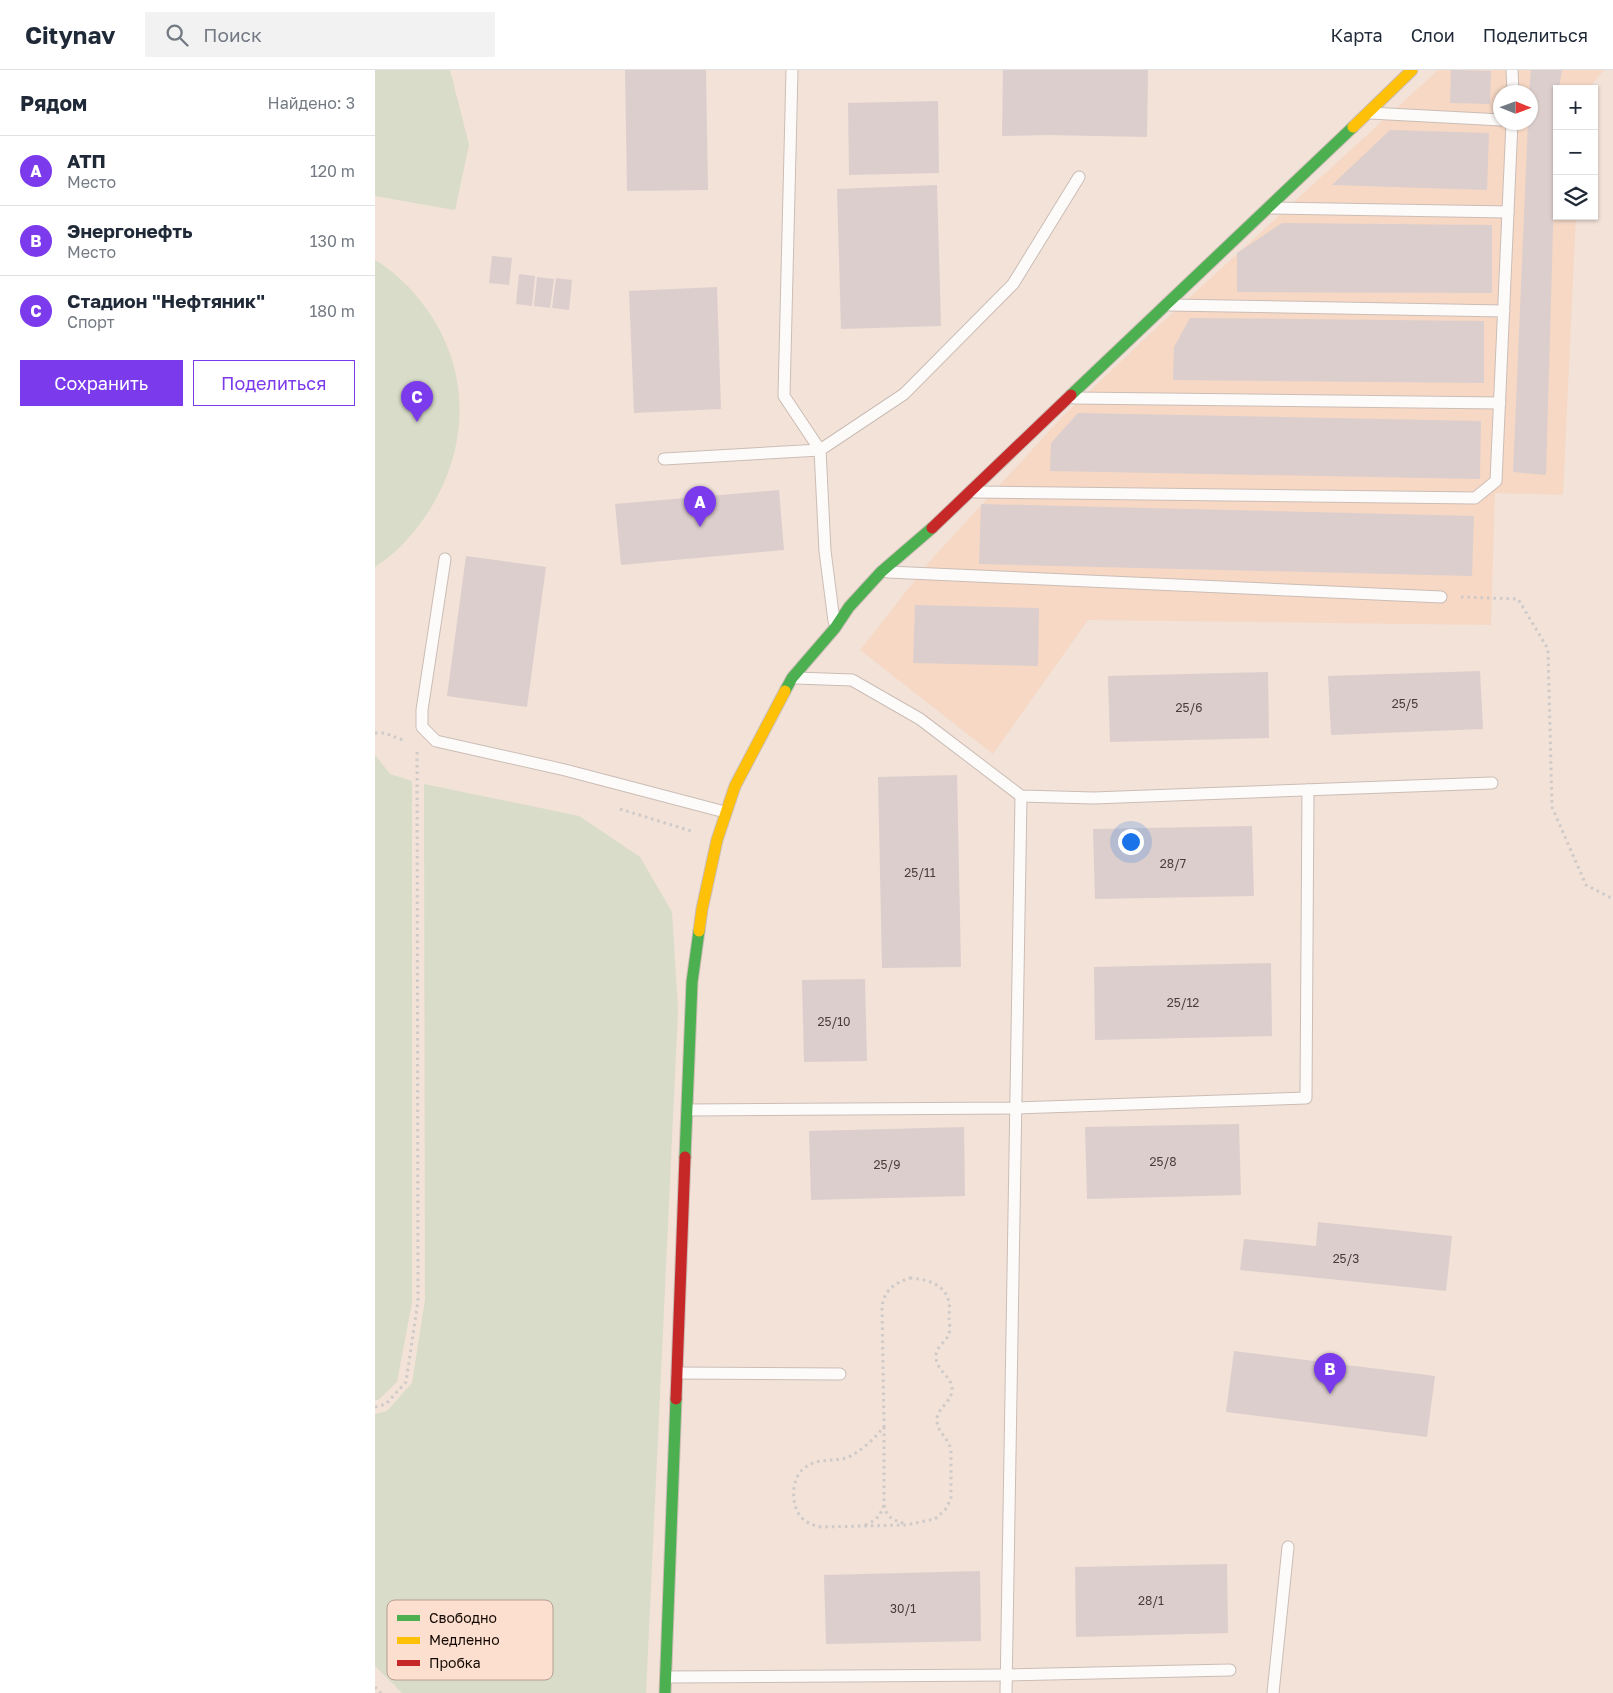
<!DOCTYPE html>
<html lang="ru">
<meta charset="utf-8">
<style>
body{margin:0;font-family:"Golos Text",sans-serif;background:#f2f2f3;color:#1f2937}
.controls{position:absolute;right:15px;top:15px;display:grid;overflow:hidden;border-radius:0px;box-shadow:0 1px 4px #0004}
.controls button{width:45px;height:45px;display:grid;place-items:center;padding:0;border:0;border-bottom:1px solid #e0e1e3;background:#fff;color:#1f2937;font:25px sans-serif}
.compass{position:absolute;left:1118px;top:15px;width:45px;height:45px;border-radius:50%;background:#fff;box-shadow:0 1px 4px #0004;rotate:91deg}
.you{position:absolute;left:755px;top:771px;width:18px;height:18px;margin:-12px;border:4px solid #fff;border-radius:50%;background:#1a73e8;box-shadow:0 0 0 8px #1a73e833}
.badge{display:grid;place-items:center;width:32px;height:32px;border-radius:50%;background:#7c3aed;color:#fff;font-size:16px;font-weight:700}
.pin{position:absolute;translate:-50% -41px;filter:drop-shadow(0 1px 2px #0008)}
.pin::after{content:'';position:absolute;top:26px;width:18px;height:15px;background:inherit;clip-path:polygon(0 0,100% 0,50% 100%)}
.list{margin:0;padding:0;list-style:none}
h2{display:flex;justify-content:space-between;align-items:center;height:65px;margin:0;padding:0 20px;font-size:21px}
h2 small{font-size:16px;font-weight:400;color:#747a83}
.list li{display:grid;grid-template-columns:32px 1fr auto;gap:15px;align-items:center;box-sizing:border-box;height:70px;padding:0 20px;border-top:1px solid #e0e1e3}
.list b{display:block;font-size:19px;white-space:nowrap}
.list p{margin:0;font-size:16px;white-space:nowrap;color:#747a83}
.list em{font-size:16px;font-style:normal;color:#747a83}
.actions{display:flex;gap:10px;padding:15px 20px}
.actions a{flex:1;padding:11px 0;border:1px solid #7c3aed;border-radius:0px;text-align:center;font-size:18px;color:#7c3aed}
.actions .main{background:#7c3aed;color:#fff}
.icon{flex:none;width:28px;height:28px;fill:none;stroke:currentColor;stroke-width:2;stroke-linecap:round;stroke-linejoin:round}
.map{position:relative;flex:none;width:1238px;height:1623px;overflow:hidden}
header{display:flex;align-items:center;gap:30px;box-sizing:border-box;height:70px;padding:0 25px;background:#fff;border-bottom:1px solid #e0e1e3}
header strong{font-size:24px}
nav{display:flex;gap:28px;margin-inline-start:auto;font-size:18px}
.search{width:350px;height:45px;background:#f2f2f3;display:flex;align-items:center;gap:12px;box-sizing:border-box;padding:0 18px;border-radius:0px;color:#747a83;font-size:19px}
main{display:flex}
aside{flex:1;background:#fff}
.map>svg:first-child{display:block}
.built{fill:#f6d8c5;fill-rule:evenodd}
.green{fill:#d8dcc8}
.building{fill:#dccecc}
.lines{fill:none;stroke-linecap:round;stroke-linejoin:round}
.lane-casing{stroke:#cbbdb6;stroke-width:13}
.fast-casing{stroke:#cbbdb6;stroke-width:13}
.slow-casing{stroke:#cbbdb6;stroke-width:13}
.jam-casing{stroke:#cbbdb6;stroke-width:13}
.path{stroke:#cfcac8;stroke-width:3;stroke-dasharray:2.5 4;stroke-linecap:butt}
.lane{stroke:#fdfbf9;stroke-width:11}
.fast{stroke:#4caf50;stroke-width:11}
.slow{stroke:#ffc107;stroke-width:11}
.jam{stroke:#c62828;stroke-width:11}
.labels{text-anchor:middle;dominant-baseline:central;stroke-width:4;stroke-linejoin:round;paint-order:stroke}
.number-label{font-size:12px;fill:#473c37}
.key{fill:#fcdfce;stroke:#b69e91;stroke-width:1}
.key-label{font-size:14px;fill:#130803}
</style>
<header>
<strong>Citynav</strong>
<div class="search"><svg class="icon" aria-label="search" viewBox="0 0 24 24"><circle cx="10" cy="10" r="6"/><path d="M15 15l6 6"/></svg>Поиск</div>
<nav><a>Карта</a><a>Слои</a><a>Поделиться</a></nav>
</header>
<main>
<aside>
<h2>Рядом<small>Найдено: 3</small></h2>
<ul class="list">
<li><span class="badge">A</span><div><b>АТП</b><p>Место</p></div><em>120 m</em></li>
<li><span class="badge">B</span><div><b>Энергонефть</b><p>Место</p></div><em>130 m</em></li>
<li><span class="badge">C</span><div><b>Стадион &quot;Нефтяник&quot;</b><p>Спорт</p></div><em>180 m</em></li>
</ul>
<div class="actions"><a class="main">Сохранить</a><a>Поделиться</a></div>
</aside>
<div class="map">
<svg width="1238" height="1623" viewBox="0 0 1238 1623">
<rect width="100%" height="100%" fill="#f2e2d8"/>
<path class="built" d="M 1063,0 L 1229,0 L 1213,19 L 1182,19 L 1182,146 L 1201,146 L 1188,425 L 1120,423 L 1116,555 L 713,550 L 618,684 L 485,580 L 555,491 L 687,347 L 780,259 ZM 1126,22 L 1156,22 L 1156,52 L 1126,52 Z"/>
<g class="green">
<polygon points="0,0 75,0 94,75 80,140 0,126"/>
<path d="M 0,190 C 19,201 37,219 50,237 C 107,314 90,412 24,478 C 17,485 8,491 0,497 Z"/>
<polygon points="0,685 15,704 37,711 37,1232 22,1312 3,1330 0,1330"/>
<polygon points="49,714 204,746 265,787 297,842 303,940 271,1623 27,1623 0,1596 0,1344 12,1341 37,1313 50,1230"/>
</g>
<g class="building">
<polygon points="250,0 331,0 333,120 252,121"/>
<polygon points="628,0 773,0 772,67 673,65 627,66"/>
<polygon points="1076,0 1116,1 1115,34 1075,33"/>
<polygon points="1156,0 1187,0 1184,19 1182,19 1171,405 1138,402 1153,52 1156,52 1156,22 1154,22"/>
<polygon points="563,31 564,103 474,105 473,33"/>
<polygon points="1015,60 1114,63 1112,120 957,115"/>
<polygon points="562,115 566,256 466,259 462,119"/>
<polygon points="907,153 1117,155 1117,223 862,222 862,183"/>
<polygon points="117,186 137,188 134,215 114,213"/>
<polygon points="144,204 160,206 157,236 141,234"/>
<polygon points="162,207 179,209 175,238 159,236"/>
<polygon points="181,208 197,210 194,240 177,238"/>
<polygon points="342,217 346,339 259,343 254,221"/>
<polygon points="815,248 1109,251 1109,313 798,310 799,277"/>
<polygon points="703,343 1106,351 1105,409 675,401 676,373"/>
<polygon points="404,420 409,480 246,495 240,434"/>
<polygon points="606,434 1099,446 1097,506 604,494"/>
<polygon points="91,486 171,497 152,637 72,626"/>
<polygon points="540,535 664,538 663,596 538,593"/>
<polygon points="1105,601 1108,659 956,665 953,606"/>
<polygon points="893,602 894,668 735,672 733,606"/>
<polygon points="582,705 586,897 507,898 503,707"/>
<polygon points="877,756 879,826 720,829 718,759"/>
<polygon points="896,893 897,966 720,970 719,897"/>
<polygon points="490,909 492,991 429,992 427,910"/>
<polygon points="864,1054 866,1125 712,1129 710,1057"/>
<polygon points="589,1057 590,1126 436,1130 434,1061"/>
<polygon points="943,1152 1077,1166 1071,1221 865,1200 869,1169 941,1176"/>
<polygon points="859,1281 1060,1306 1052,1367 851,1342"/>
<polygon points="852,1494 853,1563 701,1567 700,1497"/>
<polygon points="605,1501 606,1571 451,1574 449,1505"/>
</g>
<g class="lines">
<g class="lane-casing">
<g id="lane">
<polyline points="417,0 409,326 445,380 450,481 459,551"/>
<polyline points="1137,0 1138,22"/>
<polyline points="995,43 1126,50"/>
<polyline points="897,138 1133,142"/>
<polyline points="795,235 1129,241"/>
<polyline points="699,328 1125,333"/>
<polyline points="289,389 445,380 529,324 638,214 704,107"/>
<polyline points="600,422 1100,428 1121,411 1137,52"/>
<polyline points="70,489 47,640 47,657 61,671 190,700 350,742"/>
<polyline points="513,502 1066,527"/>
<polyline points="421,608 477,610 545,649 646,726 719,728 1117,713"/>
<polyline points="312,1040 640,1038 931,1028 933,720"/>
<polyline points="302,1303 465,1304"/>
<polyline points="291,1607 632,1605 855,1600"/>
<polyline points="631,1623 646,726"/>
<polyline points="898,1623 913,1477"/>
</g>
</g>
<g class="fast-casing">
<g id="fast">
<polyline points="696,325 978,57"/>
<polyline points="410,621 417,608 460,558 474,537 506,502 557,458"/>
<polyline points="310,1087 317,912 324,861"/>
<polyline points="290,1623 301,1329"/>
</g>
</g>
<g class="slow-casing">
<g id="slow">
<polyline points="978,57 1037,0"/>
<polyline points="324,861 327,839 342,770 360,716 410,621"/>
</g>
</g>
<g class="jam-casing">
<g id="jam">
<polyline points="557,458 696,325"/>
<polyline points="301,1329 310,1087"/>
</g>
</g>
<g class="path">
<polyline points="1086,527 1143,529 1173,579 1177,737 1211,815 1238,829"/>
<polyline points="0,663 10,663 30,671"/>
<polyline points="245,739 316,761"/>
<path d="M 535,1208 C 551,1209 571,1214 574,1233 C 575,1237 574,1243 574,1248 C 574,1252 576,1259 574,1263 C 572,1272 561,1276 561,1286 C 560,1300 577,1306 577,1319 C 577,1332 563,1337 562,1349 C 561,1362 574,1368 576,1380 L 576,1429 L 570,1440 L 560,1449 L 531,1455 L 446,1457 C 438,1455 431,1453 426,1447 C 416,1435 416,1411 427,1400 C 441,1387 456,1392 471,1388 C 483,1384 502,1367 509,1356 L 507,1236 C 510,1219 520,1213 535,1208 Z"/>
<polyline points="0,1337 11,1334 31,1312 43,1231 42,682"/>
<path d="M 509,1357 L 509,1435 C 512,1448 517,1449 530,1454"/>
<path d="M 490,1455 C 501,1451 505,1446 509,1435"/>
<polyline points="0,1617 6,1623"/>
</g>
<use href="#lane" class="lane"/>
<use href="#fast" class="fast"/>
<use href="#slow" class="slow"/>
<use href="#jam" class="jam"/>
</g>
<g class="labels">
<g class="number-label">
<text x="1030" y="633">25/5</text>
<text x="814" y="637">25/6</text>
<text x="798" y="793">28/7</text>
<text x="545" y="802">25/11</text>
<text x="808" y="932">25/12</text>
<text x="459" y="951">25/10</text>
<text x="788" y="1091">25/8</text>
<text x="512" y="1094">25/9</text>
<text x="971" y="1188">25/3</text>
<text x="776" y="1530">28/1</text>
<text x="528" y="1538">30/1</text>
</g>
</g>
<rect x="12" y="1530" width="166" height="80" rx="8" class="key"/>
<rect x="22" y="1545" width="23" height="6" fill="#4caf50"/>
<rect x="22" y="1567" width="23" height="7" fill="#ffc107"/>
<rect x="22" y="1590" width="23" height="6" fill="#c62828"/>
<g class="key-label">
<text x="54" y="1553">Свободно</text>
<text x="54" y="1575">Медленно</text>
<text x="54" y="1598">Пробка</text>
</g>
</svg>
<div class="controls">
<button>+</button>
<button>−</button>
<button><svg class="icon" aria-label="layers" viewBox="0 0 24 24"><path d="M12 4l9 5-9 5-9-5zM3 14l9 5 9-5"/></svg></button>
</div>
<svg class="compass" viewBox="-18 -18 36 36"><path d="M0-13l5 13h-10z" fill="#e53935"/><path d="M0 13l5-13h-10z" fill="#747a83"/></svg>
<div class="you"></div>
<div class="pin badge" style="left:325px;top:457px">A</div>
<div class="pin badge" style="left:955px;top:1324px">B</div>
<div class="pin badge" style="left:42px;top:352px">C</div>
</div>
</main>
